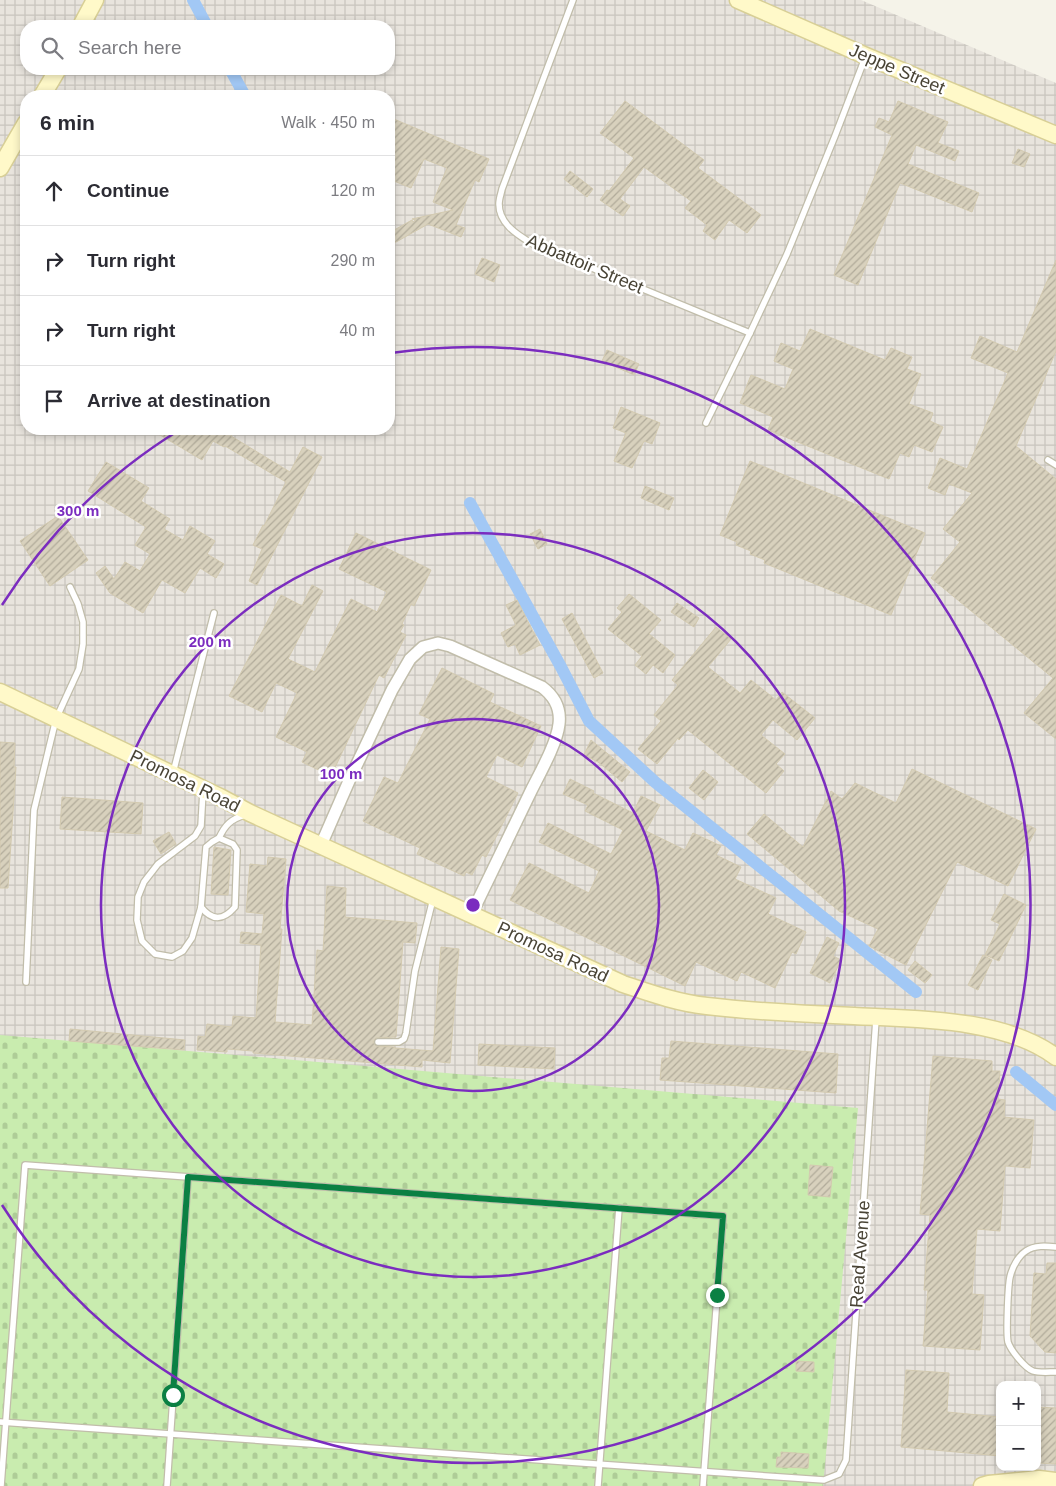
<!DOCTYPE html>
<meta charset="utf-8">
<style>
body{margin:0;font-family:Arial,sans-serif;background:#f7f7f7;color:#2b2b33}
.controls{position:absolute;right:15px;bottom:15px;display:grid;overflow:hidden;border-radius:10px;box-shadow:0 2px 8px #0003}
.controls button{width:45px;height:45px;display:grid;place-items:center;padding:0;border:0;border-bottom:1px solid #e1e1e2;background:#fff;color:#2b2b33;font:25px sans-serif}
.stop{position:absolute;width:15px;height:15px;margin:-11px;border:4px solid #0b8043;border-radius:50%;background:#fff}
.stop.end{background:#0b8043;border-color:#fff;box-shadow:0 1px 5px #0008}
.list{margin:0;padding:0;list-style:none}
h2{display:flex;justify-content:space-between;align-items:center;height:65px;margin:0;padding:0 20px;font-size:21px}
h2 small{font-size:16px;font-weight:400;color:#7c7c81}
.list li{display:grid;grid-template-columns:32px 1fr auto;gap:15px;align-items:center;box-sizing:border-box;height:70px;padding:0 20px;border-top:1px solid #e1e1e2}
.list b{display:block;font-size:19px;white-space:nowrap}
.list em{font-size:16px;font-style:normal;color:#7c7c81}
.icon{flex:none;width:28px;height:28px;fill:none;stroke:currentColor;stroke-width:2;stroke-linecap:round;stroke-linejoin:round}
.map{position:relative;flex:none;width:1056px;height:1486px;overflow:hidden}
.search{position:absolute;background:#fff;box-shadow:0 2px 8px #0003;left:20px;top:20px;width:375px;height:55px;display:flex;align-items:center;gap:12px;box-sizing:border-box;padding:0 18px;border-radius:20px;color:#7c7c81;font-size:19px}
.panel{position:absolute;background:#fff;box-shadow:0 2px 8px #0003;left:20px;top:90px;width:375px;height:345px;border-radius:20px}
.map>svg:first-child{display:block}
.industrial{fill:url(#industrial-grid);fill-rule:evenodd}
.cemetery{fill:url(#cemetery-stones)}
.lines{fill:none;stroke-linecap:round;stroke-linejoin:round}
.canal{stroke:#a2c8f5;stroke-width:12}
.building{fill:url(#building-hatch);stroke:#d3cab0}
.lane-casing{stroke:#c1bdaa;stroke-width:8}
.street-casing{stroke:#c1bdaa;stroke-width:14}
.secondary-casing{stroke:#d8cf96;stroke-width:19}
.lane{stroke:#fff;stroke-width:5.5}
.street{stroke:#fff;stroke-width:11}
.secondary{stroke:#fff9c9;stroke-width:16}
.route{stroke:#0b8043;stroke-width:6}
.ring{fill:none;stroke:#7b2cbf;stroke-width:2.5}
.labels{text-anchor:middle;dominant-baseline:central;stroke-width:5;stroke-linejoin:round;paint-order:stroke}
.street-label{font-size:18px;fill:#494436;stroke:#fff}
.centre{fill:#7b2cbf;stroke:#fff;stroke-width:2.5}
.ring-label{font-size:15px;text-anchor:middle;font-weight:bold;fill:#7b2cbf;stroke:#fff;stroke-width:5;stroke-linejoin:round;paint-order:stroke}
</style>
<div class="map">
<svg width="1056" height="1486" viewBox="0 0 1056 1486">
<defs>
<pattern id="industrial-grid" width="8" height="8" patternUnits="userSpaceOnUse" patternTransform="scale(1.25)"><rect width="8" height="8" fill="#e8e4dd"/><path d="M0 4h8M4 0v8" fill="none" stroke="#c8c5be"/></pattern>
<pattern id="cemetery-stones" width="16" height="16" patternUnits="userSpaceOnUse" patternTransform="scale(1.25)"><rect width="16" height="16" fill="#c9ecaf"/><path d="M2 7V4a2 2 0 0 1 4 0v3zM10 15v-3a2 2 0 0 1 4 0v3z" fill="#aecc97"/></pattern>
<pattern id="building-hatch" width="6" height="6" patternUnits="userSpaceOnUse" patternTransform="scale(1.25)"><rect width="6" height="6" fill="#d8d1bd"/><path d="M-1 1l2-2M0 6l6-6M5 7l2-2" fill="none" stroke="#b1ab9a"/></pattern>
</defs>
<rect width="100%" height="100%" fill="#f5f3e9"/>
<path class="industrial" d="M 0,0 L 861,0 L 1056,83 L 1056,1486 L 0,1486 ZM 26,26 L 389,26 L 389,69 L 26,69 ZM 26,96 L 389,96 L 389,429 L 26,429 ZM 1000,1385 L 1037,1385 L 1037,1467 L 1000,1467 Z"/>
<polygon class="cemetery" points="0,1035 858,1108 823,1486 0,1486"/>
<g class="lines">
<g class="canal">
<polyline points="193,0 207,26"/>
<polyline points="230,69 245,96"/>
<polyline points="470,503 561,667 589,721 655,782 916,992"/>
<polyline points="1016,1072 1056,1105"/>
</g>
</g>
<g class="building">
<polygon points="625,101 704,160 698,168 761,215 747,233 729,220 715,240 703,231 707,225 685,208 691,201 644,167 620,199 630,206 623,216 600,200 607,190 609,191 634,158 600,133"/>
<polygon points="898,101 948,122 938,143 959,151 955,161 916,145 908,164 979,193 972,212 900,183 858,285 834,275 892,135 875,127 879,118 889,122"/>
<polygon points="389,117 489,159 479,182 475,180 456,225 465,228 461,237 428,224 389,246 389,233 412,220 413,222 416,220 412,219 453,210 433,202 447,168 424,159 411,188 389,179"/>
<polygon points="1018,149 1030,154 1024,167 1012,163"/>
<polygon points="570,171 593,189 587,197 564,179"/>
<polygon points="482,258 500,265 494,282 475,274"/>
<polygon points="1056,260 1056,351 1016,446 1056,479 1056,739 1024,713 1053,678 931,578 960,542 943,529 972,493 949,484 945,495 928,488 940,458 967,469 1008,373 971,358 980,336 1017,352"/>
<polygon points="810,329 885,360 891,348 912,357 907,369 921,374 909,404 933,413 930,421 943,427 932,452 914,445 909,457 900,453 889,479 768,430 773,417 740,403 751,375 785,389 793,369 774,361 781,343 800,351"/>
<polygon points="607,350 639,364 634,375 602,361"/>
<polygon points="621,407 660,423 652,444 644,441 632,468 614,461 626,433 613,428"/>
<polygon points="150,429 222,429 232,435 231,436 290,472 303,447 322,457 257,585 249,581 262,549 253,545 263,525 264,526 286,482 225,446 224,447 213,441 202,460"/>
<polygon points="750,461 925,533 891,615 764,563 765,560 750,554 751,551 736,545 737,542 720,535"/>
<polygon points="106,462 149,488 141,501 170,519 164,529 183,540 190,526 215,541 207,554 224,564 216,578 200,568 185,593 162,580 143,613 110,593 96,573 105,566 114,579 125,562 140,571 150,554 135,545 146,527 88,491"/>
<polygon points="645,486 674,498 669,510 641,498"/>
<polygon points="58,516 88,560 50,586 20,541"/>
<polygon points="540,529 547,544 538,549 530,534"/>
<polygon points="356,533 431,570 414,606 411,604 402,624 404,625 400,632 406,635 384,678 379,675 331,776 302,762 307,752 276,737 297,693 276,683 262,712 229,696 281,595 302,606 312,585 323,591 288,659 315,672 351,599 377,612 387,592 339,569"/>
<polygon points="629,594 661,620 649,634 675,655 663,673 653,665 646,674 635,665 642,656 608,629 622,612 617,608"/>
<polygon points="517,600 540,645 520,655 515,644 508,647 501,633 516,625 506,605"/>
<polygon points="677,603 699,618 694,627 671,612"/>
<polygon points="572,613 603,673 594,678 562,619"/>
<polygon points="716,627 731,639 708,667 740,693 751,680 776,700 782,692 815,718 797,740 773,720 761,735 785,754 776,764 784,771 766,793 688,730 679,740 678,738 657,764 638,749 661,721 654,715 678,685 672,680"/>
<polygon points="442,668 494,694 490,702 541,726 522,767 497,755 486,777 518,793 486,857 482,855 472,875 466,872 464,876 417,854 420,848 363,821 384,777 398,783 430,719 419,714"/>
<polygon points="591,740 630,772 622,782 598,762 584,755"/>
<polygon points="0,742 15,743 14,767 16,767 8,888 0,888"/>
<polygon points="912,769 1036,829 1008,886 957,862 906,965 869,946 878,929 839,911 747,834 764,814 803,847 831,791 842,799 855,783 896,803"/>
<polygon points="703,770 718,782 704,800 689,788"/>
<polygon points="570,779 594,791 593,793 633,813 641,796 660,805 646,831 685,850 693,833 721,846 716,855 741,867 735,879 776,898 768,914 806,932 796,954 792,952 775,988 741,972 737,981 696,962 685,986 510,900 529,863 589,893 599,871 539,842 548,823 611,854 623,830 585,811 588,805 563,794"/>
<polygon points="62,797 143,803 141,834 60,829"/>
<polygon points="169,832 176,844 161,854 153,841"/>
<polygon points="214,847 231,850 228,895 211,894"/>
<polygon points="268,857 286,859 280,929 282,929 275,1022 312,1025 317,950 323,951 327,886 346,888 345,917 417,923 415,943 403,942 396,1037 376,1038 373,1042 376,1046 395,1047 395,1048 433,1051 441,947 459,949 450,1063 422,1060 422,1067 253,1053 253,1051 227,1049 227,1052 197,1050 198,1036 205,1037 207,1024 232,1027 233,1016 256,1018 261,945 240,943 241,932 262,934 264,914 246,912 250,864 267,866"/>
<polygon points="1004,894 1026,905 999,961 985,955 1000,924 991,920"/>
<polygon points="827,937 839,943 833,956 841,960 830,983 810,973"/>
<polygon points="983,955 992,960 978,990 968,985"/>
<polygon points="915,961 932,975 925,983 908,970"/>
<polygon points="70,1029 185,1040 184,1050 69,1041"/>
<polygon points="671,1041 838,1054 836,1093 660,1080 662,1058 669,1058"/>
<polygon points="479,1044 555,1048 554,1069 478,1065"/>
<polygon points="933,1056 992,1061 992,1071 1000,1071 998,1099 1005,1100 1004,1117 1034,1120 1030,1168 1005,1166 1000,1231 977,1229 972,1294 984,1295 980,1350 923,1346 928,1290 924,1290 930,1215 920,1214"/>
<polygon points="810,1165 833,1167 830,1197 808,1195"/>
<polygon points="1047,1263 1056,1263 1056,1353 1045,1352 1030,1336 1034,1273 1046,1274"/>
<polygon points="796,1361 814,1362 814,1372 796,1371"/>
<polygon points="906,1370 949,1373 947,1412 1000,1417 1000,1456 901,1447"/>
<polygon points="1037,1407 1056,1408 1056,1464 1037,1463"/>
<polygon points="781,1452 809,1454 808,1468 776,1467 777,1457 781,1457"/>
</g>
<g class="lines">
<g class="lane-casing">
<g id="lane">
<path d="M 573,0 L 502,189 C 501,194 499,199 499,204 C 499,223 516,234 531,243 L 750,333 L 787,254 L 835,136 L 865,58"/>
<polyline points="706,423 750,333"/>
<polyline points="1048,460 1056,465"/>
<polyline points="173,773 214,613"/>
<path d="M 203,791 L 201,826 L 195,836 L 158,864 L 144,882 L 138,897 L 137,920 L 142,941 L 155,954 L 172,957 L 183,951 L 192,938 L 201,907 L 206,847 L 212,842 L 219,838 C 225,825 231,819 245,815"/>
<path d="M 201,907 C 212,921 223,921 235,907 L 237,850 L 233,844 L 219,838"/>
<polyline points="26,982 34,810 56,719 79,669 83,644 83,622 78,604 70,587"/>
<polyline points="378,1042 399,1042 404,1039 406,1033 415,971 433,899"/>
<path d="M 1056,1247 C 1046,1246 1035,1245 1026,1251 C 1018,1256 1012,1268 1010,1277 C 1008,1286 1006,1333 1008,1342 C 1011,1351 1025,1368 1033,1371 C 1039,1373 1049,1372 1056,1372"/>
<polyline points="0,1422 824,1480 839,1474 846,1460 876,1019"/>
<polyline points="1,1486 25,1165 723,1216 703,1486"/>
<polyline points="167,1486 188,1177"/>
<polyline points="598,1486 619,1208"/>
</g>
</g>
<g class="street-casing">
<path id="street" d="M 321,845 L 349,781 L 392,690 L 410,659 L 423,647 L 438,643 L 450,646 L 542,687 C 554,696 561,708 559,724 C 557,743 540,773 531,791 C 511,832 491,874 471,915"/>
</g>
<g class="secondary-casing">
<g id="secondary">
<polyline points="738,0 866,56 1056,135"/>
<polyline points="81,26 95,0"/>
<polyline points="42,96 58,69"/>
<polyline points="0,168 26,123"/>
<path d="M 0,692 L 220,797 L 250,813 L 623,984 C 650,993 678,1003 707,1006 C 756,1012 805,1014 854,1016 C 917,1019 1004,1018 1056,1057"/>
<polyline points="982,1486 989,1484 1039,1479 1056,1481"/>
</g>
</g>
<use href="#lane" class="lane"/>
<use href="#street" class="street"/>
<use href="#secondary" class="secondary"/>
</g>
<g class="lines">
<polyline class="route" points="173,1395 188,1177 723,1216 717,1295"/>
</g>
<g class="ring">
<circle cx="473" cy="905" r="186"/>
<circle cx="473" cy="905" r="372"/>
<path d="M2 605A558 558 0 0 1 181 429M391 353A558 558 0 1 1 2 1205"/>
</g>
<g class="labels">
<g class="street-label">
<text transform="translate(897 69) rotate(23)">Jeppe Street</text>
<text transform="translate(585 264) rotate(23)">Abbattoir Street</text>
<text transform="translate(185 781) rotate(26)">Promosa Road</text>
<text transform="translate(553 952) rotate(25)">Promosa Road</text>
<text transform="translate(860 1254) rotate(-86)">Read Avenue</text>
</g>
</g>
<circle cx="473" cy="905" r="8" class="centre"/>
<g class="ring-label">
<text x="78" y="516">300 m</text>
<text x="210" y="647">200 m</text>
<text x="341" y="779">100 m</text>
</g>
</svg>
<div class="controls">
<button>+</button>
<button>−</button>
</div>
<div class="stop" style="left:173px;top:1395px"></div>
<div class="stop end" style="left:717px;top:1295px"></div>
<div class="search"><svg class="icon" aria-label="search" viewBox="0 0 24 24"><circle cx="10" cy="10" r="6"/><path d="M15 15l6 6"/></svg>Search here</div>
<section class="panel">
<h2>6 min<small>Walk · 450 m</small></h2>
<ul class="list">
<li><svg class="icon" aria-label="ahead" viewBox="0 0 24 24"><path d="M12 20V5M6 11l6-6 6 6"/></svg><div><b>Continue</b></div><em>120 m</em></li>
<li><svg class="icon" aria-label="right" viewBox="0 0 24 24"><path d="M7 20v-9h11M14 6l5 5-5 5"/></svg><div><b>Turn right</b></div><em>290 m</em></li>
<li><svg class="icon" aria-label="right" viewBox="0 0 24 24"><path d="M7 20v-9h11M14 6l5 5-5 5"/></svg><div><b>Turn right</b></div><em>40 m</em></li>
<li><svg class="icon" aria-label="arrive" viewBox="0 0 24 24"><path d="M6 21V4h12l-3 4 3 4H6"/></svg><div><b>Arrive at destination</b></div></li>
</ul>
</section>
</div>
